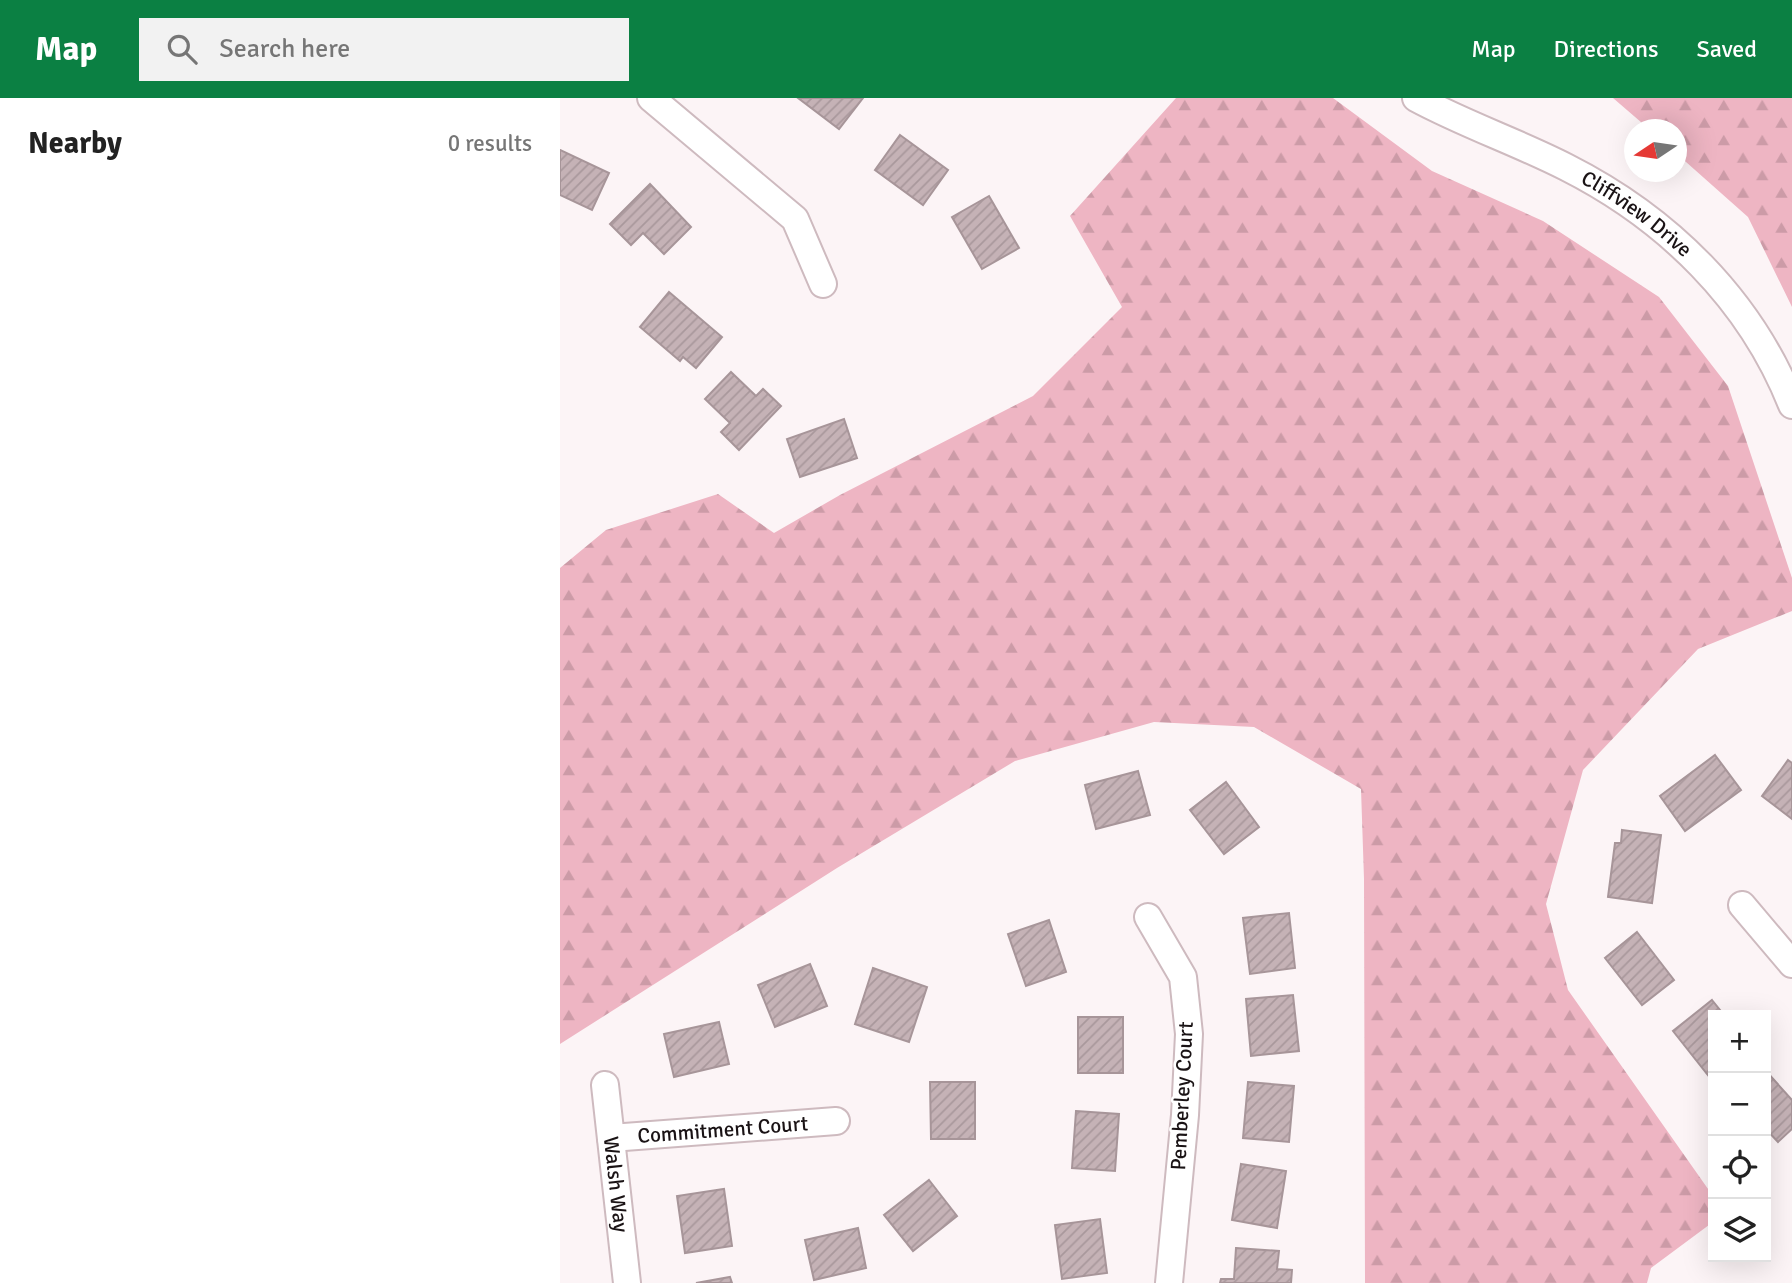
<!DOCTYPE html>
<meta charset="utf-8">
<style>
body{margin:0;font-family:Signika,sans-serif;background:#f2f2f2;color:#222}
.controls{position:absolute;right:21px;bottom:21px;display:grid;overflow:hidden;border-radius:0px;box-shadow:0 7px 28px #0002}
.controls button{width:63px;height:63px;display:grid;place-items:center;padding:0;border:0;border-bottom:2px solid #e0e0e0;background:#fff;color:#222;font:35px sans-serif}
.compass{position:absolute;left:1064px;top:21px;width:63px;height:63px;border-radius:50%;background:#fff;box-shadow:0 7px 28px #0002;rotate:257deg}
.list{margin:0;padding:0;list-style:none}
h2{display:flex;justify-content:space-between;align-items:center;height:91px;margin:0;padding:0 28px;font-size:30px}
h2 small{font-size:23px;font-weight:400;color:#767676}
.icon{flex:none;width:38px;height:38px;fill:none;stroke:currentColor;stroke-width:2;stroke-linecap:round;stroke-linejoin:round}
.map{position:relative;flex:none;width:1232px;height:1185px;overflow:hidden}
header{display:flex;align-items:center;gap:42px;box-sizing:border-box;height:98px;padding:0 35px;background:#0b8043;color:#fff}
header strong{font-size:33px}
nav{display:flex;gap:38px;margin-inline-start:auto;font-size:24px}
.search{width:490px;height:63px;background:#f2f2f2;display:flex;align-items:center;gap:18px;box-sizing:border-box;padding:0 24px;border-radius:0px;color:#767676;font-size:26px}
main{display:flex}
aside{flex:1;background:#fff}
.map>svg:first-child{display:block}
.forest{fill:url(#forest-firs)}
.building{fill:url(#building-hatch);stroke:#a79599;stroke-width:2}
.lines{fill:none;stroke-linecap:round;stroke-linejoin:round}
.minor-casing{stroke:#cebabf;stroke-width:30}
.minor{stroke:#fff;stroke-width:26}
.labels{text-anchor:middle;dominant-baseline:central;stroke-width:5;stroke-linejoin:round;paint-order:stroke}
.street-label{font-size:21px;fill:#1a1315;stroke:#fff}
</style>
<header>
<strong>Map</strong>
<div class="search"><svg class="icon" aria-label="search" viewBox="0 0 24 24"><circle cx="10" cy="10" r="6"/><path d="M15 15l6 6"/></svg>Search here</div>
<nav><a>Map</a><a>Directions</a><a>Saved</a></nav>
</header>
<main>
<aside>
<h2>Nearby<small>0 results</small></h2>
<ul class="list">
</ul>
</aside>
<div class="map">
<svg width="1232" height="1185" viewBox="0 0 1232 1185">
<defs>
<pattern id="forest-firs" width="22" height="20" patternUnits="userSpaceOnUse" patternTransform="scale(1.75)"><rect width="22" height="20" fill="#eeb5c3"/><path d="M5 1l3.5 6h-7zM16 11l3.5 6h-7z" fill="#cc9ba7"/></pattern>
<pattern id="building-hatch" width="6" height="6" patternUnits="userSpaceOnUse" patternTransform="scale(1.75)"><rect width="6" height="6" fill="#c5b2b6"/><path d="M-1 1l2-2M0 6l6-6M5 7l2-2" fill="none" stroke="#a9989c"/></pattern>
</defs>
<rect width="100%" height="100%" fill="#fcf4f6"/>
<g class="forest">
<polygon points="616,0 773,0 872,73 983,123 1099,199 1168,288 1232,480 1232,513 1138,551 1023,672 986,806 1008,892 1153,1098 1153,1124 1091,1170 1087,1185 805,1185 804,781 801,691 694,629 594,624 455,663 277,770 0,946 0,470 46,432 158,396 214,435 280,397 473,298 562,209 510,118"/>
<polygon points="1053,0 1232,0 1232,209 1188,119 1117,56 1116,32 1089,31"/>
</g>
<g class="building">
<polygon points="238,0 303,0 279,31"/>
<polygon points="340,37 388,72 363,107 315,72"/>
<polygon points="0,52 49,75 32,112 0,97"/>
<polygon points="90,86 131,129 104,156 83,135 71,147 50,126"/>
<polygon points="429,98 459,150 422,171 392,119"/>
<polygon points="109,194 162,239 136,270 123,259 120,263 80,229"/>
<polygon points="171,274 196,298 203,291 221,308 179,352 161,334 170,325 145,301"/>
<polygon points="284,321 297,360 240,379 227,341"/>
<polygon points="1155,657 1181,692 1125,733 1100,698"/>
<polygon points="1228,662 1232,665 1232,721 1202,698"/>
<polygon points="578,673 590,717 536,731 525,687"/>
<polygon points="666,684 699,729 664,756 630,712"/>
<polygon points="1062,732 1101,737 1092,805 1048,799 1055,745 1061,745"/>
<polygon points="729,815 735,870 690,876 683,820"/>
<polygon points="489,822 506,874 466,888 448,836"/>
<polygon points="1077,834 1114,882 1082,907 1045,860"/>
<polygon points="250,866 267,908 215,929 198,887"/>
<polygon points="313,870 367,889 349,944 295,926"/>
<polygon points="733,897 739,953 691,958 686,901"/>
<polygon points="1152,902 1164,917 1153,917 1151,981 1113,933"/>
<rect x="518" y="919" width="45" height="56"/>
<polygon points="159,924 169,966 114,979 104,936"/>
<polygon points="1206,973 1232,1002 1232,1031 1218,1044 1206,1031"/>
<polygon points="370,984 415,984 415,1041 371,1041"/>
<polygon points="688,984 734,988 729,1044 683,1040"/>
<polygon points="516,1013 559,1016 555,1073 512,1070"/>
<polygon points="681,1066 726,1073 717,1130 672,1122"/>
<polygon points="369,1082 397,1118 353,1153 324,1117"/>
<polygon points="164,1091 172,1148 125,1155 117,1098"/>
<polygon points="540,1121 547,1175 502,1181 495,1127"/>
<polygon points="298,1130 306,1170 254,1182 245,1142"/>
<polygon points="676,1150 719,1153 717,1171 732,1172 731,1185 660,1185 661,1181 674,1181"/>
<polygon points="170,1179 172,1185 136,1185"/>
</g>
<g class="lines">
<g class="minor-casing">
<g id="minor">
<polyline points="91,0 235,121 263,186"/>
<path id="s1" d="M 856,0 C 904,26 957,44 1006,69 C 1107,120 1190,201 1232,307"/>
<polyline points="1182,807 1232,866"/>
<polyline points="588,819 623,879 629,936 625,1017 609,1185"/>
<path id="s2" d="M 45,987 L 67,1185"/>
<path id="s3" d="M 51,1040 L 276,1023"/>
</g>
</g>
<use href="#minor" class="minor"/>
</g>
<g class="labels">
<g class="street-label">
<text stroke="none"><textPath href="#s1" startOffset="250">Cliffview Drive</textPath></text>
<text transform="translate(622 998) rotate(-87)">Pemberley Court</text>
<text stroke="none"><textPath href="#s3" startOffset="112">Commitment Court</textPath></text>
<text stroke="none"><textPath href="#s2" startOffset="100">Walsh Way</textPath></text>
</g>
</g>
</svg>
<div class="controls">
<button>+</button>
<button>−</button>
<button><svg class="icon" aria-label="locate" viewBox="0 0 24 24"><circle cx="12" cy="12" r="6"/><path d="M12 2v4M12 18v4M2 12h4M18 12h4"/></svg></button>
<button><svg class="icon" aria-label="layers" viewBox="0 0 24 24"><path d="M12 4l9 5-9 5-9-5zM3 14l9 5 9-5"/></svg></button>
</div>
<svg class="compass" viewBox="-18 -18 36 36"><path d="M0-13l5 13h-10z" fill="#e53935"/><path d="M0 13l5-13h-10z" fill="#767676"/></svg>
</div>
</main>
